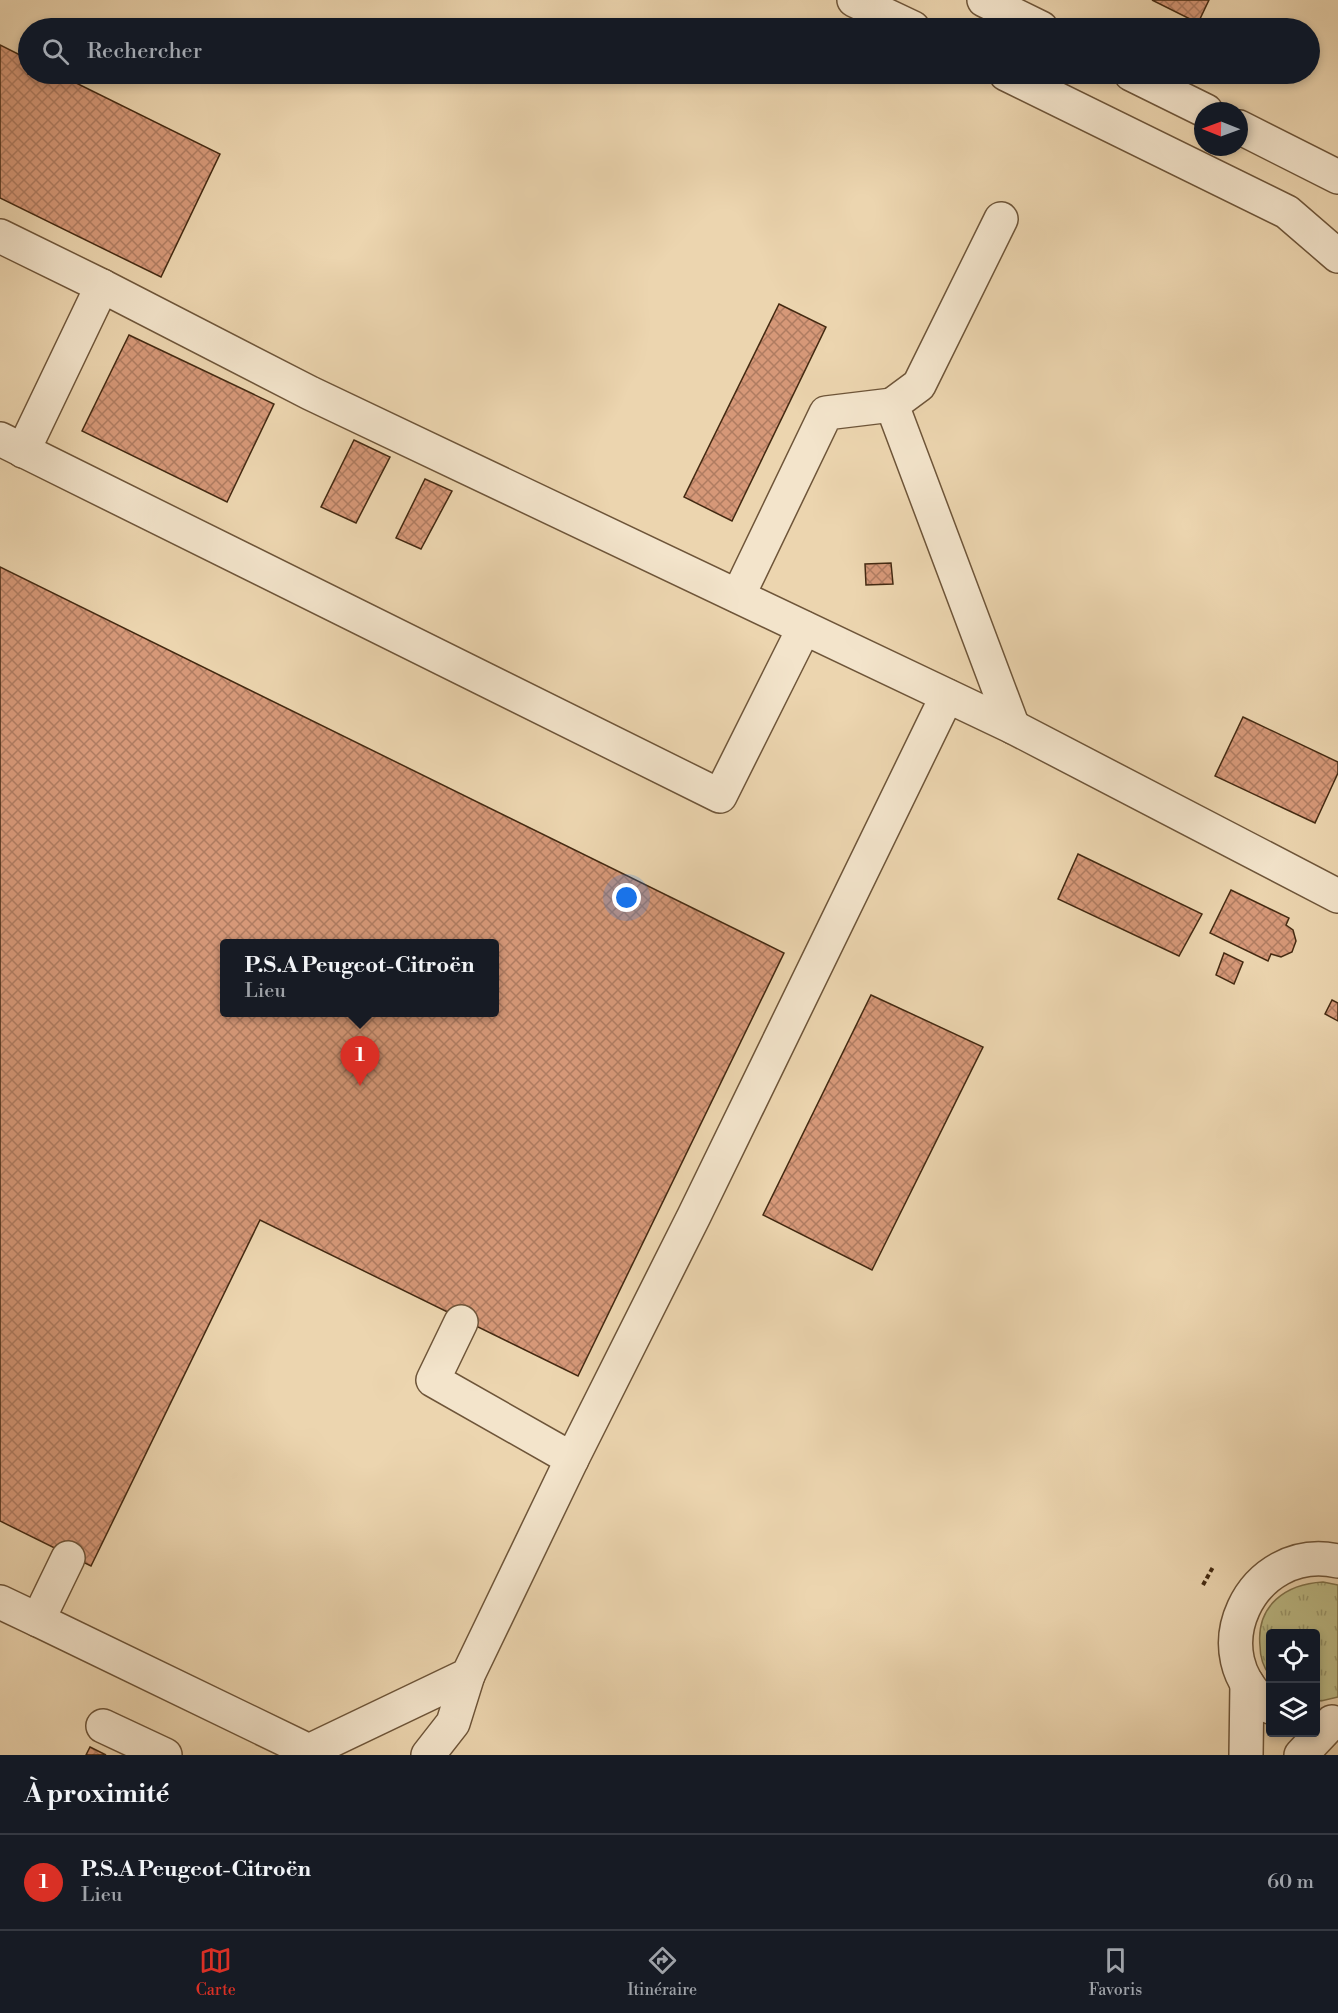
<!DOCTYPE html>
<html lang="fr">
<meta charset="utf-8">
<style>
body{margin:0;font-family:"Libre Bodoni",serif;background:#20242c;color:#f1f3f6}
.controls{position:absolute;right:18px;bottom:18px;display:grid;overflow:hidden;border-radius:6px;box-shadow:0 3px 9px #0003}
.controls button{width:54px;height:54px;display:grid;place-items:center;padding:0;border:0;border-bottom:2px solid #363941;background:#171b24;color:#f1f3f6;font:30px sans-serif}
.compass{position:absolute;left:1194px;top:102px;width:54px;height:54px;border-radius:50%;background:#171b24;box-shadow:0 3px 9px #0003;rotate:271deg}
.you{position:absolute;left:627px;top:898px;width:21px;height:21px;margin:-15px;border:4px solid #fff;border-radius:50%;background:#1a73e8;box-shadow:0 0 0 9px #1a73e833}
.badge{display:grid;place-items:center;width:39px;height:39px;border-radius:50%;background:#d93025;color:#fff;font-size:20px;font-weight:700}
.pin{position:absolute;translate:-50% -50px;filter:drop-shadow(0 2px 3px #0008)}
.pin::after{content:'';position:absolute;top:32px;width:21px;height:18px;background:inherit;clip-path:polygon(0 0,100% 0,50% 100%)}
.popup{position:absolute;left:220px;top:939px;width:279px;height:78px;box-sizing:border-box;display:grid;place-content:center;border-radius:6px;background:#171b24;filter:drop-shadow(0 2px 4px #0005);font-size:20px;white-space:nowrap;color:#9ea1a6}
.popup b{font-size:22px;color:#f1f3f6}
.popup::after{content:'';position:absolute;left:50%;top:100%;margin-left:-12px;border:12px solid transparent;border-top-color:#171b24}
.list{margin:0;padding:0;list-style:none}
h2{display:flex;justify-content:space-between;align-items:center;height:78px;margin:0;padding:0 24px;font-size:26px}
h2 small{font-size:20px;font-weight:400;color:#9ea1a6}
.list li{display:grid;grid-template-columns:39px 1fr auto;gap:18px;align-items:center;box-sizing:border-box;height:96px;padding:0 24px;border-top:2px solid #363941}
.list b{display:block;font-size:22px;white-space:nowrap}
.list p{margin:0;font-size:20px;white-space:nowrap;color:#9ea1a6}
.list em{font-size:20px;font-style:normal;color:#9ea1a6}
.icon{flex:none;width:33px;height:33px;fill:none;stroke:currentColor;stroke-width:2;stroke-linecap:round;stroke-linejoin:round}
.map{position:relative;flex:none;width:1338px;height:1755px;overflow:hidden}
.search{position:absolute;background:#171b24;box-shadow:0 3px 9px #0003;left:18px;right:18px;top:18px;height:66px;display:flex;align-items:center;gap:15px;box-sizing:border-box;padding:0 21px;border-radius:33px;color:#9ea1a6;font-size:22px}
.sheet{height:174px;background:#171b24}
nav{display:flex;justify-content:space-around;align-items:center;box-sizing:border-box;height:84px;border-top:2px solid #363941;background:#171b24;font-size:16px;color:#9ea1a6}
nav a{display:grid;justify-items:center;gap:3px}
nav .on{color:#d93025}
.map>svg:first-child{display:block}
.grass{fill:url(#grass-tufts);stroke:#80734c;stroke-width:1.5}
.building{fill:url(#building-cross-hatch);stroke:#442a12;stroke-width:1.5;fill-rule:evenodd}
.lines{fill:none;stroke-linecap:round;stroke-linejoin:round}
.minor-casing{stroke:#6e5539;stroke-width:36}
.path{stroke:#442a12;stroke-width:4;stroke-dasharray:4.5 3;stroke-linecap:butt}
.minor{stroke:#f3e4cb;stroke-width:33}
</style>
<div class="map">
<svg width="1338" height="1755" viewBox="0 0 1338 1755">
<defs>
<pattern id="grass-tufts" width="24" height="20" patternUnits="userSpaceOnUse" patternTransform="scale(1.5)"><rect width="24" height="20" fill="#bdbc87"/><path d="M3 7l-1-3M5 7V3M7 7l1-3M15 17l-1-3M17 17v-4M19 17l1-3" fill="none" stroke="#9b996d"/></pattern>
<pattern id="building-cross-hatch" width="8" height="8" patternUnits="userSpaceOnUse" patternTransform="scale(1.5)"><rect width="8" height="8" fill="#d69878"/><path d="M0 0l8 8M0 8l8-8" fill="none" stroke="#af7c61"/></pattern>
</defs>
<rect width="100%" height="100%" fill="#ecd5af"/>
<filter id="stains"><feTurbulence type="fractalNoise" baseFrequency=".00333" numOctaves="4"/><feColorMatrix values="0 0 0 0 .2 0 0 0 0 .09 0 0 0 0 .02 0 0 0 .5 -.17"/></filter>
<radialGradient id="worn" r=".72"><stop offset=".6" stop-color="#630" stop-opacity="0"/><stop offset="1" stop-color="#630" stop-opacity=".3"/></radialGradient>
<path class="grass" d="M 1323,1582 L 1338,1585 L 1338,1697 L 1321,1701 L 1316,1699 L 1316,1634 L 1270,1634 L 1270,1676 C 1264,1668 1260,1657 1260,1646 C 1256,1605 1286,1584 1323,1582 Z"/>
<g class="building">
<polygon points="1152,0 1209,0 1198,23"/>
<polygon points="0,45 28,59 28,74 58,74 220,154 161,277 0,198"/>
<polygon points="779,304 826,327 732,521 684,497"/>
<polygon points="129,335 274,404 227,502 82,431"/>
<polygon points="354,440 390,457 356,523 321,507"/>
<polygon points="425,479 452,491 421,549 396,538"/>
<polygon points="891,563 893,584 866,585 865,564"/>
<path d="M 0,567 L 784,953 L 578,1376 L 260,1220 L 91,1566 L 0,1521 ZM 225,944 L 495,944 L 495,1012 L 225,1012 Z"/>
<polygon points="1243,717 1338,762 1338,773 1315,823 1215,776"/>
<polygon points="1078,854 1202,914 1179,956 1058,899"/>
<polygon points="1231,890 1289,918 1286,925 1293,930 1296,941 1292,952 1281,957 1271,954 1268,961 1210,933"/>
<polygon points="1224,953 1243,962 1234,984 1216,975"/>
<polygon points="871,995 983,1047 872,1270 763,1215"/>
<polygon points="1332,1000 1338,1003 1338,1021 1325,1014"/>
<polygon points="90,1747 106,1755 86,1755"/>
</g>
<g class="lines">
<g class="minor-casing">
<g id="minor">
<polyline points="854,0 913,28"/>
<polyline points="984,0 1041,28"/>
<polyline points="1006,74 1287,212 1338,256"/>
<polyline points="1131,74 1206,111"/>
<polyline points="1239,127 1338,177"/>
<polyline points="1001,219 919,385 892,405 1013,727"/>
<polyline points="0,236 102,286 310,393 1013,727 1338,896"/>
<polyline points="0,439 720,796 804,628"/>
<polyline points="23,451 102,286"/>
<polyline points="738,596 826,413 892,405"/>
<polyline points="461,1322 433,1380 572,1459 694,1216 947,696"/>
<polyline points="68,1558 38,1620 309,1751 468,1675 572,1459"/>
<polyline points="0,1602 38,1620"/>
<path d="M 1270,1707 C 1197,1657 1250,1542 1338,1561"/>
<polyline points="103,1726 165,1755"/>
<polyline points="428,1755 453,1723 468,1675"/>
<polyline points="1246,1755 1247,1683"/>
<polyline points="1301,1755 1332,1722"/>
</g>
</g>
<polyline class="path" points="1203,1585 1213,1567"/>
<use href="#minor" class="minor"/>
</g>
<rect width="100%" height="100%" filter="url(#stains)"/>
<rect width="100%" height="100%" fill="url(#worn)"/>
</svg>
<div class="controls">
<button><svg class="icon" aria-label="locate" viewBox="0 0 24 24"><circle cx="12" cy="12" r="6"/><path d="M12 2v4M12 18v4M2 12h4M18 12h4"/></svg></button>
<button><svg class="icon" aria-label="layers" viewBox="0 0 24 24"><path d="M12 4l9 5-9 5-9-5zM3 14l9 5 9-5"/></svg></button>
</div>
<svg class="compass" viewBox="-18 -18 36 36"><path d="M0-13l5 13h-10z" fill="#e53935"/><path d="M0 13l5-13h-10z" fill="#9ea1a6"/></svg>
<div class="you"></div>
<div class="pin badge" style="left:360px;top:1086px">1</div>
<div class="popup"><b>P.S.A Peugeot-Citroën</b>Lieu</div>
<div class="search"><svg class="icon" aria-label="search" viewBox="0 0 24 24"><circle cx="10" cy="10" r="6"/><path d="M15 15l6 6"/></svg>Rechercher</div>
</div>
<section class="sheet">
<h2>À proximité<small></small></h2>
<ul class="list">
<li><span class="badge">1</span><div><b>P.S.A Peugeot-Citroën</b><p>Lieu</p></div><em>60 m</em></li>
</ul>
</section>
<nav>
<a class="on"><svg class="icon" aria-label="map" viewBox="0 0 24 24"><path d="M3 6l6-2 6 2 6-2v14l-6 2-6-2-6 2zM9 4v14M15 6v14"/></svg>Carte</a>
<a><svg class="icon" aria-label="directions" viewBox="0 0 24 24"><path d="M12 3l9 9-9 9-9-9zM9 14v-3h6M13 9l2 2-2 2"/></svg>Itinéraire</a>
<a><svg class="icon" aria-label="saved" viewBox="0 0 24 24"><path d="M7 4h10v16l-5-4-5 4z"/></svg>Favoris</a>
</nav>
